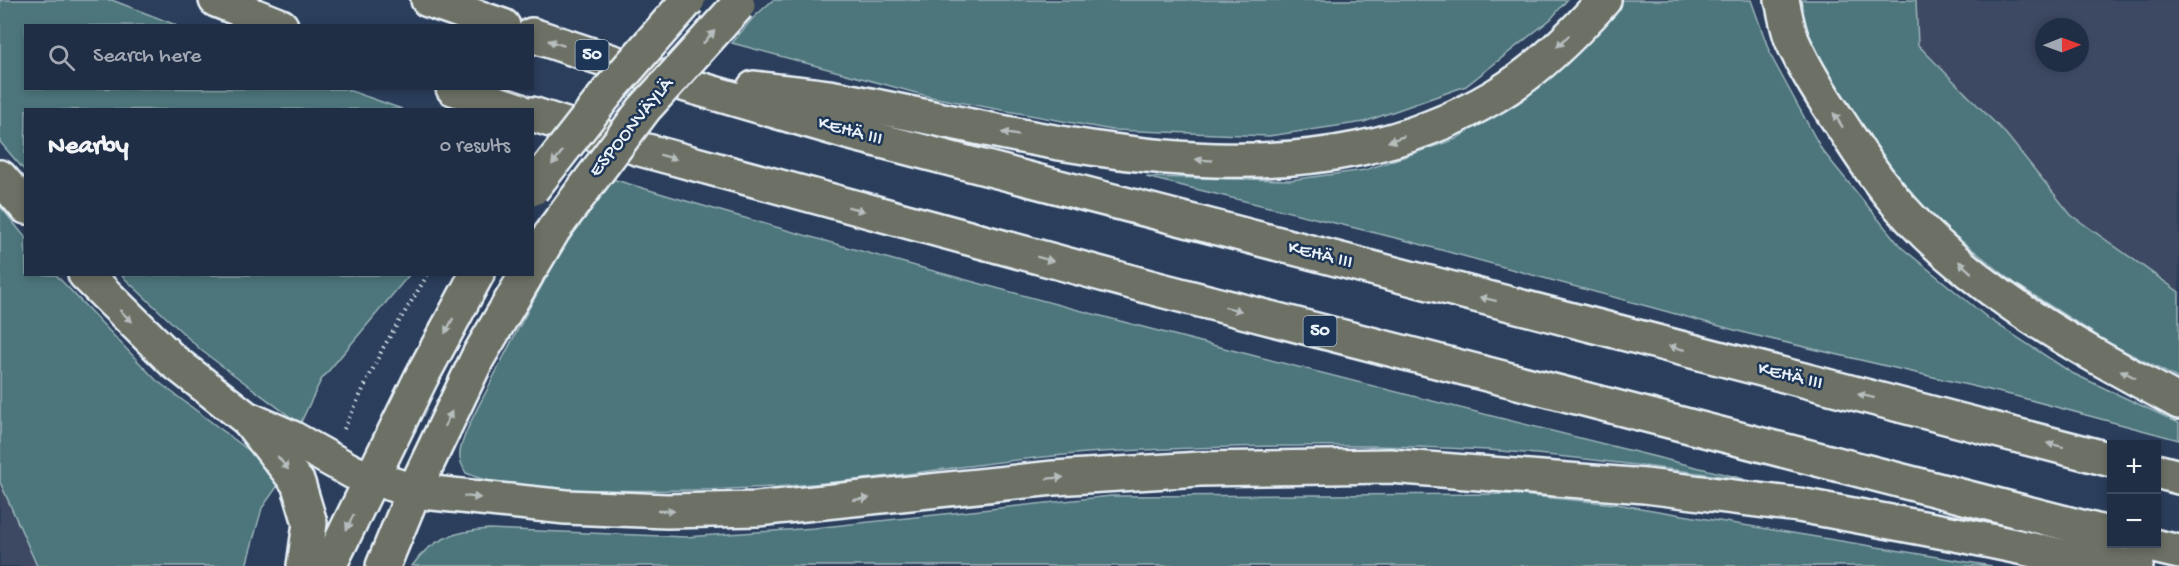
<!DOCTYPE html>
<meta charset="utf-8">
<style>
body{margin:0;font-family:"Gochi Hand",sans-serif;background:#28364c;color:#f1f3f6}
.controls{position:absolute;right:18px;bottom:18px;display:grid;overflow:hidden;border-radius:0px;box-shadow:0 3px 9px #0003}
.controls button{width:54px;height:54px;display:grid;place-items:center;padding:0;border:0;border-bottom:2px solid #3d4a5e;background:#202e45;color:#f1f3f6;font:30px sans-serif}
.compass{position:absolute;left:2035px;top:18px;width:54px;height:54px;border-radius:50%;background:#202e45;box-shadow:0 3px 9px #0003;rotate:89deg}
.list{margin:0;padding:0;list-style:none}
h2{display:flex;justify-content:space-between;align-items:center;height:78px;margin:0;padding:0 24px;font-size:26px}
h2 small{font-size:20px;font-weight:400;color:#a2a8b3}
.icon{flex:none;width:33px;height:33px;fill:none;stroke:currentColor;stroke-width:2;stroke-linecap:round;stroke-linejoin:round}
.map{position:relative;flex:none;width:2179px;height:566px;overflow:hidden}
.search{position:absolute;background:#202e45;box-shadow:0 3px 9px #0003;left:24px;top:24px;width:510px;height:66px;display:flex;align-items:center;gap:15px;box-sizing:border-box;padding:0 21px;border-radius:0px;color:#a2a8b3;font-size:22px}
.panel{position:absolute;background:#202e45;box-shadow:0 3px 9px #0003;left:24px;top:108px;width:510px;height:168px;border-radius:0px}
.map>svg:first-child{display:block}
.built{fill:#3c4862;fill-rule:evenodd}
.green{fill:#4d767b;stroke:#9ab4ba;stroke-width:1.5}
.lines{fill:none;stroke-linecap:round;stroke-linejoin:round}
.primary-casing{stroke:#e8f1f8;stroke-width:38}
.trunk-casing{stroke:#e8f1f8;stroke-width:38}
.path{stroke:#e8f1f8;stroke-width:4;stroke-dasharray:1.5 4.5;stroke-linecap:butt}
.primary{stroke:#6c7065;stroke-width:33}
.trunk{stroke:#6c7065;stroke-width:33}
.primary-bridge-casing{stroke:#e8f1f8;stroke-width:38;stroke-linecap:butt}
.primary-bridge{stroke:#6c7065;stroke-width:33}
.oneway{fill:#b6bdbd}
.labels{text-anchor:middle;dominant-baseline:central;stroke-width:5;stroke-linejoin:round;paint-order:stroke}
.shield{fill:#1d3557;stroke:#abb9c8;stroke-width:1.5}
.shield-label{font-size:18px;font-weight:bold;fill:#e8f1f8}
.street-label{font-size:20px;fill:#e8f1f8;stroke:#1d3557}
</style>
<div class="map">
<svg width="2179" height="566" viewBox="0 0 2179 566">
<rect width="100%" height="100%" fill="#2b3e5c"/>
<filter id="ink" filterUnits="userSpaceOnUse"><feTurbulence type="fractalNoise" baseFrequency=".0167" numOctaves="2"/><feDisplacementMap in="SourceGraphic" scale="12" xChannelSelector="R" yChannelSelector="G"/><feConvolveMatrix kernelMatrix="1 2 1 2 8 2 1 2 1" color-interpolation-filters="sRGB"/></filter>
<g filter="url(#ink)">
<g class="built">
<path d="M 1916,0 L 2179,0 L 2179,292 L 2071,215 L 2006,134 L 1918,45 ZM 2044,27 L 2080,27 L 2080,63 L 2044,63 Z"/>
<polygon points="0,436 56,566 0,566"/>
</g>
<g class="green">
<polygon points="0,0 112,0 176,25 26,26 26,88 345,89 402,109 26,110 25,171 0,142"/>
<polygon points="773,0 1567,0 1551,19 1466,86 1364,122 1269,136 1112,130 931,97 732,43 752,19"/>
<polygon points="1622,0 1751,0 1771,56 1822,150 1901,247 1989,319 2072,373 2179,423 2179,440 2019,397 1749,334 1408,241 1146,177 1290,180 1365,170 1456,139 1544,79"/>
<polygon points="1797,0 1916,0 1918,45 2006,134 2071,215 2179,292 2179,379 2107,342 2016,284 1929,215 1873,144 1829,78 1799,12"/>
<path d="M 609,178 C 984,291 1364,384 1744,479 C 1659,468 1574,456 1488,450 C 1366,443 1242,445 1120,451 C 1034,455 949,470 864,479 C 776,489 687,492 599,490 C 556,489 506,491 466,473 C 461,464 458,457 461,447 C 467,424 482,401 492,380 C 526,311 564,242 609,178 Z"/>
<polygon points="0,206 25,237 26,274 56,275 156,380 284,477 262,508 246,566 37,566 0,482"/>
<polygon points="121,275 409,275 321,380 300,424 202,351"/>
<path d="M 1508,494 L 1616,504 L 1992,566 L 412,566 C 431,538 457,531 489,529 L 686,537 L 814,528 L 1111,496 Z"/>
</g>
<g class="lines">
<g class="primary-casing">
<g id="primary">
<polyline points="532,266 554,229"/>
<polyline points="329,566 421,378 477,274"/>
<polyline points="383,566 414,491 478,357 527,274"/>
</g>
</g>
<g class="trunk-casing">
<g id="trunk">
<polyline points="216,0 281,26"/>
<polyline points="428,0 503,26"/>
<path d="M 1782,0 C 1785,13 1787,27 1792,40 C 1805,70 1824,99 1842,126 C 1855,146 1868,167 1883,186 C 1959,284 2072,344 2179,402"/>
<polyline points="532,35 652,75 847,132 2112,460"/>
<polyline points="453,88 518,110"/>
<path d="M 754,88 C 782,92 812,94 840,99 C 1051,140 1295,215 1495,96 C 1536,72 1573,35 1604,0"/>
<polyline points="532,114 640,149 1157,289 2112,535"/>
<polyline points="0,177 26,207"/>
<polyline points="85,274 172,360 246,418 292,438 353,472 414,491 566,507 667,511 757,509 1054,478 1200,469 1390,466 1645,486 1799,505 1966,536 2096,563 2136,566"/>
<polyline points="249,421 298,483 310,523 304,566"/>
<polyline points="2156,471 2179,477"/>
<polyline points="2145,544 2179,552"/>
</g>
</g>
<polyline class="path" points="344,429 383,348 428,274"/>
<use href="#primary" class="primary"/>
<use href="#trunk" class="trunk"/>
<g class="primary-bridge-casing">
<g id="primary-bridge">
<polyline points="532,189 611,88 688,0"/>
<polyline points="554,229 644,109 738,5"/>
</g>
</g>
<use href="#primary-bridge" class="primary-bridge"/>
</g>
<defs><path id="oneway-solid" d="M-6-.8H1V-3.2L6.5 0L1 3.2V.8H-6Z" transform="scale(1.5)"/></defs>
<g class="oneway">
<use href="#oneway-solid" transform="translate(709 37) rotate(-48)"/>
<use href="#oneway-solid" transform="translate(1563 41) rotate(136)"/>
<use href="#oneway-solid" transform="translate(556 43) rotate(-162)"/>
<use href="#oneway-solid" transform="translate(1838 120) rotate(-123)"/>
<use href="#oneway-solid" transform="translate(1010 134) rotate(-170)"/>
<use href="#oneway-solid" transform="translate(1396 139) rotate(161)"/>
<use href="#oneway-solid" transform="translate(668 157) rotate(15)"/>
<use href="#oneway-solid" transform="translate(557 158) rotate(128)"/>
<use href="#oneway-solid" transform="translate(1204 160) rotate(-176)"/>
<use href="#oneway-solid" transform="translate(856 209) rotate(15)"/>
<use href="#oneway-solid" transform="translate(1045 259) rotate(15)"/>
<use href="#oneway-solid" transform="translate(1965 267) rotate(-138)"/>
<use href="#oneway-solid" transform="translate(1488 299) rotate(-166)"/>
<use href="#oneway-solid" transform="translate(1233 309) rotate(14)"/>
<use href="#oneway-solid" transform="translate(126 316) rotate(43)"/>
<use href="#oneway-solid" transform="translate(449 326) rotate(118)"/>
<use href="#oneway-solid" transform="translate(1677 348) rotate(-166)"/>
<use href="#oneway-solid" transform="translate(2128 374) rotate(-152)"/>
<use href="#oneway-solid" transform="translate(1866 396) rotate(-166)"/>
<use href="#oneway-solid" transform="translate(448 419) rotate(-64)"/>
<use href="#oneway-solid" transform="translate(2055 445) rotate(-166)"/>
<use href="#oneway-solid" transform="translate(283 463) rotate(51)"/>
<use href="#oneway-solid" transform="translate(1055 478) rotate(-5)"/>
<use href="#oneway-solid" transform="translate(472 497) rotate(6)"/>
<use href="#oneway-solid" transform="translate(861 499) rotate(-6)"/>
<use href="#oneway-solid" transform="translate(666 511) rotate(1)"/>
<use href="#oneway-solid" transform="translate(350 522) rotate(116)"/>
</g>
</g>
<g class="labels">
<g class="shield">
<rect x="575.5" y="40" width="33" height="30" rx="4.5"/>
<rect x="1303.5" y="316" width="33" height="30" rx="4.5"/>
</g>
<g class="shield-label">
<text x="592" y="55">50</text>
<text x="1320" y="331">50</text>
</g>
<g class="street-label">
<text transform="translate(632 128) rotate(-51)">ESPOONVÄYLÄ</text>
<text transform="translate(850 132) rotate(15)">KEHÄ III</text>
<text transform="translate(1320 256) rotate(14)">KEHÄ III</text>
<text transform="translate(1790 377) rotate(14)">KEHÄ III</text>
</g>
</g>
</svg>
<div class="controls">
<button>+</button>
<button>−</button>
</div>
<svg class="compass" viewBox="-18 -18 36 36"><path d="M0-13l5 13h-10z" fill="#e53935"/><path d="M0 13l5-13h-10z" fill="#a2a8b3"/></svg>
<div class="search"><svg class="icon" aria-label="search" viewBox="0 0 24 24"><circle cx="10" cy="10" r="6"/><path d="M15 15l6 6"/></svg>Search here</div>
<section class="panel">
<h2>Nearby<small>0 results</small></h2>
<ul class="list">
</ul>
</section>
</div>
